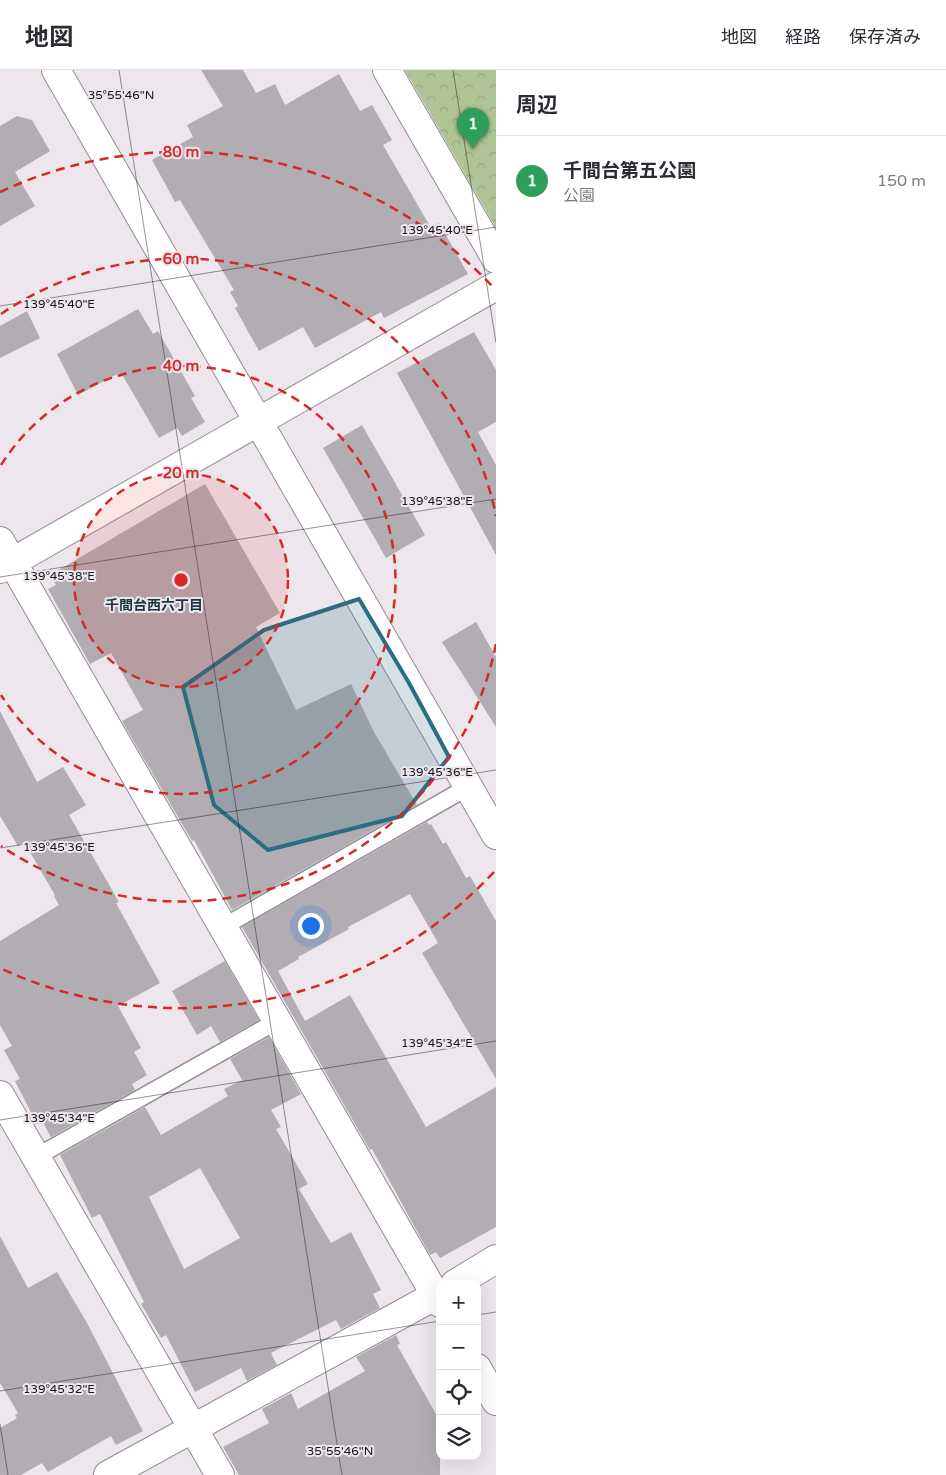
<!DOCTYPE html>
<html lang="ja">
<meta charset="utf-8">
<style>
body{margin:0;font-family:"Varela Round","Noto Sans JP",sans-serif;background:#f2f2f3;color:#2b2b33}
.controls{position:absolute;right:15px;bottom:15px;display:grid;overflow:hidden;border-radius:10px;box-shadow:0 5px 20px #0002}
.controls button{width:45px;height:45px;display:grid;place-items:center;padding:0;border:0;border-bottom:1px solid #e1e1e2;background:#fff;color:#2b2b33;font:25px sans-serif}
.you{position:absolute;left:310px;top:855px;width:18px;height:18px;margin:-12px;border:4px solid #fff;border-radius:50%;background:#1a73e8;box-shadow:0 0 0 8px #1a73e833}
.badge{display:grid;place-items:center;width:32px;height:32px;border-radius:50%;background:#2563eb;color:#fff;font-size:16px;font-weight:700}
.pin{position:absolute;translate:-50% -41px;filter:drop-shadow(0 1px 2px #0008)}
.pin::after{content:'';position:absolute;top:26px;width:18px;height:15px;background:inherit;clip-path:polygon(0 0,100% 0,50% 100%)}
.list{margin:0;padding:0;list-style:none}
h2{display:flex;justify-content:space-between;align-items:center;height:65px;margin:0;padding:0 20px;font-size:21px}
h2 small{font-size:16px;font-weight:400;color:#7c7c81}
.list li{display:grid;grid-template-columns:32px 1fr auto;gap:15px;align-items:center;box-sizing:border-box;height:90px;padding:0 20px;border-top:1px solid #e1e1e2}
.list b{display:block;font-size:19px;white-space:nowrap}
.list p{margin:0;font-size:16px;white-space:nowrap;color:#7c7c81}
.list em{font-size:16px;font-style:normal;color:#7c7c81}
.icon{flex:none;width:28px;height:28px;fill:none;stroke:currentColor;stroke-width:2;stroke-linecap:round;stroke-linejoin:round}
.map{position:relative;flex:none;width:496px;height:1405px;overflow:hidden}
header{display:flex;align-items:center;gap:30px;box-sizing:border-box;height:70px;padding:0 25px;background:#fff;border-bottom:1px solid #e1e1e2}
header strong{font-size:24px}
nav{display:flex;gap:28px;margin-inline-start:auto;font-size:18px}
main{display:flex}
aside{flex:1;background:#fff}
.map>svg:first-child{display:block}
.park{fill:url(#park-crowns)}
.building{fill:#b2adb3;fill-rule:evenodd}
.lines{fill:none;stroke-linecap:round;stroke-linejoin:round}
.service-casing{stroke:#918c92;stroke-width:19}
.minor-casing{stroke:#918c92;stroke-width:30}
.tertiary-casing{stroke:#918c92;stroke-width:30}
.service{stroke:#fff;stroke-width:16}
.minor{stroke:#fff;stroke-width:28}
.tertiary{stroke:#fff;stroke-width:28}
.marked{fill:#2a6e7f;fill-opacity:0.2;stroke:#2a6e7f;stroke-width:4;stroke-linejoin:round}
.ticks{fill:none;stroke:#161416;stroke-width:1;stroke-opacity:0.45}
.ring{fill:none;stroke:#d62828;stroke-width:2.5;stroke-dasharray:9 6}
.labels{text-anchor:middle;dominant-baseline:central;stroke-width:4;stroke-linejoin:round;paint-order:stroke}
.neighbourhood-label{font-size:14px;font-weight:bold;fill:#17373f;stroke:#ede7ed}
.ticks-label{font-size:12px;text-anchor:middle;fill:#161416;stroke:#ede7ed;stroke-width:4;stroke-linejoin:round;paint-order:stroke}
.centre{fill:#d62828;stroke:#ede7ed;stroke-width:2.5}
.ring-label{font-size:15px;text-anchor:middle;font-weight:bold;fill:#d62828;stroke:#ede7ed;stroke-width:4;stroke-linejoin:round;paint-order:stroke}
</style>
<header>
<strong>地図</strong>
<nav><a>地図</a><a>経路</a><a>保存済み</a></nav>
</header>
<main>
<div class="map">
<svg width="496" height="1405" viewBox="0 0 496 1405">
<defs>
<pattern id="park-crowns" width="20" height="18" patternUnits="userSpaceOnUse" patternTransform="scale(1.25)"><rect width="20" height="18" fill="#afc495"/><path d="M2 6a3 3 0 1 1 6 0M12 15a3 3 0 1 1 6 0" fill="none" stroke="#96a880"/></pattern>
</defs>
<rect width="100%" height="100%" fill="#ede7ed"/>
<polygon class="park" points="405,0 496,0 496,158"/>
<g class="building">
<polygon points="201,0 243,0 256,23 275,14 285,35 339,4 360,41 372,35 392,70 383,75 431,158 439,153 468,204 384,248 381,242 315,278 303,257 259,281 235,238 238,236 230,222 234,220 180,130 175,132 152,90 193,67 187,55 223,36"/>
<polygon points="17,46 32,50 50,81 15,102 35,136 0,156 0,56"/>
<polygon points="138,239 153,264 158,261 195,326 191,328 205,352 182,366 177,358 159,368 123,306 121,307 119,303 78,325 57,284"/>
<polygon points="27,241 40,268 0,288 0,256"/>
<polygon points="474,262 496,300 496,352 478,362 496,395 496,485 397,303"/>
<polygon points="362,355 425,465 386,488 323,378"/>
<polygon points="205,414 280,543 256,557 296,640 351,614 374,662 417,735 232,840 194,770 192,771 122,651 143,640 111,583 90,594 48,519 56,515 50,505"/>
<polygon points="476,552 496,587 496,657 442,572"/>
<polygon points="0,641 37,712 63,697 86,735 69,745 119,832 116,833 160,913 118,936 141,978 134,982 147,1005 132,1014 135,1020 51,1067 42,1051 37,1054 15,1011 20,1009 4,980 12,976 0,955 0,871 59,835 54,826 55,825 24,772 18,776 0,746"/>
<polygon points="427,752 429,755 431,754 443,774 446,772 466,808 470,806 496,851 496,1009 422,883 438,873 410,824 348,857 349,859 298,887 299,889 278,901 305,951 350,925 426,1057 496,1017 496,1157 440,1188 436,1182 430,1185 372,1079 370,1080 242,857"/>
<polygon points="225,891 259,950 220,972 211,956 197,965 172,921"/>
<path d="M 269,967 L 301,1024 L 271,1040 L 281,1057 L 276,1059 L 308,1114 L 299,1119 L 331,1173 L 351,1162 L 381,1220 L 373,1224 L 380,1238 L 341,1259 L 336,1250 L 271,1283 L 277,1295 L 247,1311 L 241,1298 L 195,1322 L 166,1265 L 161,1268 L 141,1234 L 144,1232 L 100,1144 L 92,1148 L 60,1085 L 145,1037 L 161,1065 L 228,1026 L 224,1019 L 242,1010 L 230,989 ZM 200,1098 L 240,1168 L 184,1199 L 149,1127 Z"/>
<polygon points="0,1166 28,1218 57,1202 87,1253 143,1361 116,1375 111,1366 48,1402 42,1393 21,1405 0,1405 0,1358 17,1348 15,1345 18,1343 0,1313"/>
<polygon points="396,1265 400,1274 397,1275 440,1351 440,1405 239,1405 223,1377 269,1353 262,1339 291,1323 298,1339 365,1301 356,1287"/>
</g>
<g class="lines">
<g class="service-casing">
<g id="service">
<polyline points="223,857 468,717"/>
<polyline points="36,1087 277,951"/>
</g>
</g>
<g class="minor-casing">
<g id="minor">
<polyline points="387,0 496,189"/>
<polyline points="0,471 440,1233"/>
<polyline points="0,1025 220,1405"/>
<polyline points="455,1214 496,1189"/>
<polyline points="477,1298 496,1331"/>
<polyline points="108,1405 440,1223"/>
</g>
</g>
<g class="tertiary-casing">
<g id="tertiary">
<polyline points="56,0 496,765"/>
<polyline points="0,499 496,216"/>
</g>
</g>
<use href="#service" class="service"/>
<use href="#minor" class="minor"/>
<use href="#tertiary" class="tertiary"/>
</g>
<path class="marked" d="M 359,529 L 409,613 L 449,687 L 402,746 L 268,780 L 214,735 L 183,617 L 264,560 Z"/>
<path class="ticks" d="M 119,0 L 342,1405M 453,0 L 496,273M 0,236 L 496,157M 0,507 L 496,429M 0,778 L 496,700M 0,1050 L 496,971M 477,1245 L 496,1242M 0,1321 L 440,1251M 0,1354 L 8,1405"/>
<circle cx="181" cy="510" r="107" fill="#d62828" fill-opacity=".12"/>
<g class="ring">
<circle cx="181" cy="510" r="107"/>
<path d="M1 395A214 214 0 1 1 1 625"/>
<path d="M496 574A321 321 0 0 1 1 776M1 244A321 321 0 0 1 496 446"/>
<path d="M494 802A428 428 0 0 1 0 898M0 122A428 428 0 0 1 494 218"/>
</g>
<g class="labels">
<g class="neighbourhood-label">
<text x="154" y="535">千間台西六丁目</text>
</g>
</g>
<g class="ticks-label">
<text x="121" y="29">35°55'46"N</text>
<text x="437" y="164">139°45'40"E</text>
<text x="59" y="238">139°45'40"E</text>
<text x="437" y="435">139°45'38"E</text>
<text x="59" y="510">139°45'38"E</text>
<text x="437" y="706">139°45'36"E</text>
<text x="59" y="781">139°45'36"E</text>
<text x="437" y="977">139°45'34"E</text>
<text x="59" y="1052">139°45'34"E</text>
<text x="59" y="1323">139°45'32"E</text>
<text x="340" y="1385">35°55'46"N</text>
</g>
<circle cx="181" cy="510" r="8" class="centre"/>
<g class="ring-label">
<text x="181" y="87">80 m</text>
<text x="181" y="194">60 m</text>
<text x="181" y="301">40 m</text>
<text x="181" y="408">20 m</text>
</g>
</svg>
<div class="controls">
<button>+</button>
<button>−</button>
<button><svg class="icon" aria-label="locate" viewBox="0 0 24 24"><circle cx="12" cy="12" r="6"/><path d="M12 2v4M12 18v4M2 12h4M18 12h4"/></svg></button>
<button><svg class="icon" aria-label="layers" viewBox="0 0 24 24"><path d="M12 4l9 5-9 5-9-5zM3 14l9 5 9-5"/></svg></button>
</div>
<div class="you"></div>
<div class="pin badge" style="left:473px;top:79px;background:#2e9e5b">1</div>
</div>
<aside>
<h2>周辺<small></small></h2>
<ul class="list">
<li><span class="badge" style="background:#2e9e5b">1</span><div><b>千間台第五公園</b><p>公園</p></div><em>150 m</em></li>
</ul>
</aside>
</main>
